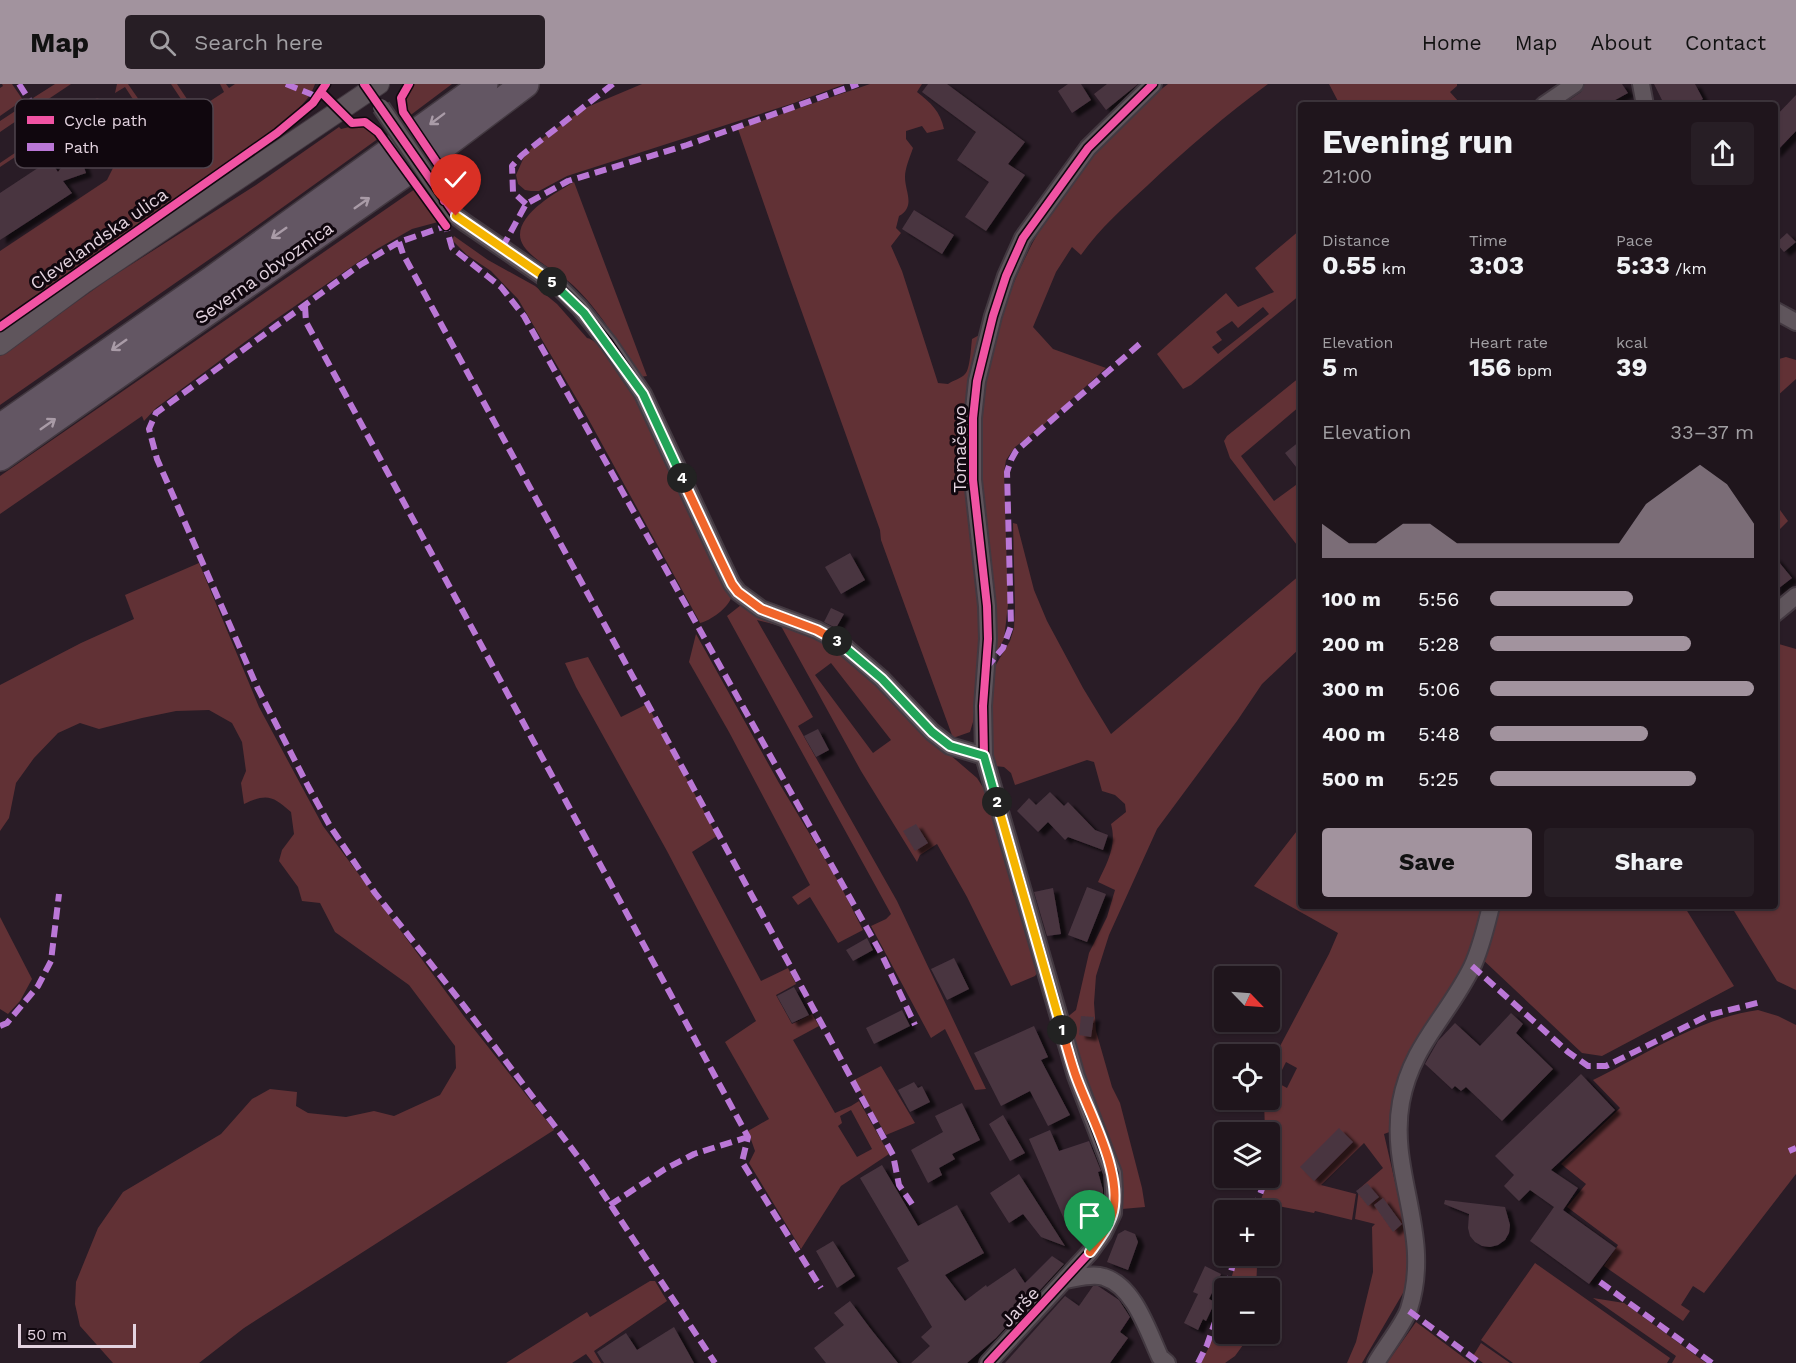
<!DOCTYPE html>
<meta charset="utf-8">
<style>
body{margin:0;font-family:"Work Sans",sans-serif;background:#271e25;color:#f1f3f6;height:100vh;display:flex;flex-direction:column;font-size:22px;white-space:nowrap}
*{box-sizing:border-box;margin:0}
p{font-size:20px;color:#a19fa3}
.icon{flex:none;width:33px;height:33px;fill:none;stroke:currentColor;stroke-width:2;stroke-linecap:round;stroke-linejoin:round}
.map{position:relative;flex:1;overflow:hidden}
.panel{position:absolute;left:1298px;top:18px;width:480px;height:807px;display:flex;flex-direction:column;background:#1f151c;border-radius:6px;box-shadow:0 2px 4px #0004,0 0 0 2px #3c343b}
.panel>*{flex:none}
.needle{width:39px;rotate:115deg}
.controls{position:absolute;left:1214px;top:882px;display:grid;gap:12px}
.controls a{display:grid;place-items:center;width:66px;height:66px;border-radius:6px;background:#1f151c;box-shadow:0 2px 4px #0004,0 0 0 2px #3c343b;font-size:30px}
.scale{position:absolute;left:18px;bottom:15px;width:118px;box-sizing:border-box;padding-left:6px;border:3px solid #e3d3df;border-top:0;font-size:16px;line-height:21px;white-space:nowrap;color:#e3d3df;-webkit-text-stroke:4px #10070e;paint-order:stroke}
.pin{position:absolute;display:grid;place-items:center;width:51px;height:51px;color:#fff;margin:-62px -26px;border-radius:50% 50% 50% 0;rotate:-45deg;box-shadow:0 0 6px #0007}
.pin .icon{rotate:45deg}
.km{position:absolute;width:30px;height:30px;margin:-15px;border-radius:50%;background:#222;color:#fff;font-size:16px;line-height:30px;text-align:center}
.round{display:grid;place-items:center;flex:none;width:63px;height:63px;border-radius:6px;background:#271e25}
.headline{display:flex;align-items:center;justify-content:space-between;height:102px;padding:0 24px}
h1{font-size:33px;font-weight:700;line-height:45px}
.stats{display:grid;grid-template-columns:repeat(3,1fr);gap:9px;height:102px;padding:6px 24px}
.stats div{display:grid;align-content:center}
.stats b{font-size:26px;font-weight:700}
.stats small{font-size:16px;font-weight:400}
.stats p{font-size:16px}
.chart{height:168px;padding:12px 24px}
.chart p{display:flex;justify-content:space-between}
.chart svg{width:100%;height:108px;margin-top:6px;fill:#a2939e;opacity:.7}
.cta{display:flex;gap:12px;margin-top:auto;padding:12px 24px}
.cta a{flex:1;height:69px;border-radius:6px;background:#a2939e;color:#111;font-size:24px;font-weight:700;line-height:69px;text-align:center}
.cta a+a{background:#271e25;color:#f1f3f6}
ul{padding:0 24px;list-style:none;font-size:20px}
li{display:grid;grid-template-columns:96px 72px 1fr;align-items:center;height:45px}
li i{height:15px;border-radius:8px;background:#a2939e}
header{display:flex;align-items:center;gap:36px;box-sizing:border-box;height:84px;padding:0 30px;background:#a2939e;color:#111}
header strong{font-size:28px}
nav{display:flex;gap:33px;margin-inline-start:auto;font-size:21px}
.search{width:420px;height:54px;background:#271e25;display:flex;align-items:center;gap:15px;box-sizing:border-box;padding:0 21px;border-radius:6px;color:#a19fa3;font-size:22px}
.map>svg:first-child{display:block}
.green{fill:#613135;fill-rule:evenodd}
.building{fill:#493540;filter:url(#shadow)}
.lines{fill:none;stroke-linecap:round;stroke-linejoin:round}
.minor-casing{stroke:#433941;stroke-width:20}
.tertiary-casing{stroke:#433941;stroke-width:22}
.trunk-casing{stroke:#433941;stroke-width:30}
.minor{stroke:#5f555c;stroke-width:16}
.tertiary{stroke:#5f555c;stroke-width:20}
.trunk{stroke:#635663;stroke-width:27}
.minor-bridge-casing{stroke:#433941;stroke-width:20;stroke-linecap:butt}
.minor-bridge{stroke:#5f555c;stroke-width:16}
.quiet{stroke:#ba77d6;stroke-width:6;stroke-dasharray:12 6;stroke-linecap:butt}
.cycleway-casing{stroke:#10070e;stroke-width:11}
.cycleway{stroke:#f153a3;stroke-width:8}
.oneway{stroke:#a99ba7}
.split-1-casing{stroke:#fff;stroke-width:12}
.split-2-casing{stroke:#fff;stroke-width:12}
.split-3-casing{stroke:#fff;stroke-width:12}
.split-4-casing{stroke:#fff;stroke-width:12}
.split-5-casing{stroke:#fff;stroke-width:12}
.split-6-casing{stroke:#fff;stroke-width:12}
.split-1{stroke:#f0652b;stroke-width:8}
.split-2{stroke:#f5b400;stroke-width:8}
.split-3{stroke:#22a559;stroke-width:8}
.split-4{stroke:#f0652b;stroke-width:8}
.split-5{stroke:#22a559;stroke-width:8}
.split-6{stroke:#f5b400;stroke-width:8}
.labels{text-anchor:middle;stroke-width:6;stroke-linejoin:round;paint-order:stroke}
.street-label{font-size:18px;fill:#e3d3df;stroke:#10070e}
.key{fill:#10070e;stroke:#4f444d;stroke-width:1.5}
.key-label{font-size:16px;fill:#e3d3df}
</style>
<header>
<strong>Map</strong>
<div class="search"><svg class="icon" aria-label="search" viewBox="0 0 24 24"><circle cx="10" cy="10" r="6"/><path d="M15 15l6 6"/></svg>Search here</div>
<nav><a>Home</a><a>Map</a><a>About</a><a>Contact</a></nav>
</header>
<div class="map">
<svg width="1796" height="1279" viewBox="0 0 1796 1279">
<defs>
<filter id="shadow"><feDropShadow dx="6" dy="4" stdDeviation="1.5" flood-color="#0009"/></filter>
</defs>
<rect width="100%" height="100%" fill="#291c26"/>
<!-- green -->
<path class="green" d="M2,0H12L23,16L0,32V4L3,2Z
M55,0H71L38,22L33,14Z
M117,0H128L162,49L191,30L171,0H177L195,27L224,8L220,0H226L229,4L235,0H315C308,21 287,34 270,48L0,236V167L107,96L115,80L123,75L91,26L82,31L81,26L83,22L97,14L104,17L95,23L128,72L157,52L125,3L115,9Z
M412,0H452L408,33C401,20 401,11 412,0Z
M642,0H845L794,19L567,92L539,107H531L525,106L518,100L516,91L524,73L536,59L585,24Z
M870,0H922L917,8C931,19 940,27 944,45L927,49L922,42L906,47V55L913,64C910,73 905,84 905,93C905,108 916,122 899,132L896,144L901,149L891,162L902,187L938,299L948,300C953,296 961,295 965,290C970,286 971,263 972,255L983,249L966,381L971,458L977,488L981,551L973,638L970,648L953,654L881,456L880,446L789,192L738,45Z
M1168,0H1268C1226,31 1186,65 1148,101C1124,123 1100,144 1081,171L1072,163L1056,188L1033,243L1053,265L1106,284L1041,343L1015,363L1006,376L1004,388L1008,521L1004,555L994,572C987,490 976,408 982,327C991,201 1068,75 1168,0Z
M1329,0H1457V2L1450,8L1459,18L1455,21H1340Z
M26,20L31,27L0,48V37Z
M65,38L69,40L71,45L66,53L59,44L0,83V79L58,40Z
M358,41L369,44L379,54L240,154L0,321V272L110,194L256,101L339,43L341,45Z
M574,98L647,292L640,293C619,261 598,222 568,197C555,186 520,170 520,151C520,128 557,108 574,98Z
M415,105L438,138L412,145L377,165L272,238L156,324L144,337L142,332L0,430V392Z
M1300,146V211L1191,301L1183,305L1157,270L1226,209L1238,223L1274,208L1255,184ZM1263,223L1269,230L1218,270L1212,263L1222,256L1216,248L1232,237L1238,244Z
M454,152L488,176L535,202L557,220L587,254C601,256 630,300 637,313C671,378 700,447 731,514C728,524 710,537 700,539L698,535L585,329L518,215L491,187L467,171L452,156Z
M1786,273L1796,276V295L1775,314V276Z
M1300,293V322L1241,372L1274,417L1300,398V465L1230,374L1224,357L1227,352Z
M1775,419L1788,437L1775,450Z
M1013,439L1017,440L1034,506L1047,537L1083,604L1111,650L1300,491V564L1262,600L1237,637L1157,745L1109,851L1096,892L1094,919L1096,947L1112,1003L1120,1019L1142,1104L1145,1123L1122,1125C1127,1089 1107,1055 1095,1023C1084,993 1073,965 1065,935L1076,926L1089,869L1107,833L1115,806L1098,798C1107,779 1117,762 1111,740L1126,728L1125,720L1115,711L1102,707L1094,678L1087,676L1015,701L1011,689L1004,683L995,682L990,657L989,604L994,584L1010,557L1014,544L1015,524Z
M199,479L259,623L323,742L466,935L554,1046L244,1244L199,1279H113L80,1242L75,1220L76,1198L98,1144L123,1108L221,1050L252,1015L270,1005L297,1008L296,1022L308,1029L346,1033L374,1027L394,1032L440,1011L456,984L455,962L409,901L335,848L320,819L302,817L298,803L279,777L282,766L294,750L291,728C273,712 267,709 244,720L241,699L246,687L242,658L232,639L209,626L176,627L142,634L99,645L80,639L58,649L34,674L16,699L9,734L0,747V601L81,559L134,535L125,511Z
M741,521L820,551L848,572L949,670L977,694L986,708L999,740L1012,790V806L1014,812L1019,817L1039,886L1035,892L1011,902L967,813L937,760L920,771L917,778L861,687L781,542L757,536L813,633L798,642L897,817L986,1005L975,1006L945,945L931,954L871,842L886,835L891,830L727,532ZM831,579L891,656L873,669L815,591Z
M696,550L779,699L838,797L863,846L838,859L810,813L798,821L792,813L810,801L729,648L689,578Z
M1775,559L1796,565V906L1777,897L1731,822H1774Z
M588,573L621,633L647,620L717,752L692,768L761,897L788,884L796,900L776,911L792,940L812,930L819,942L793,956L835,1029L851,1022L859,1017L889,1070L841,1102L801,1165L749,1079L755,1067L748,1047L769,1035L725,958L756,937L667,767L576,603L565,579ZM851,1026L872,1065L857,1073L838,1042L842,1039L840,1032Z
M1300,743V822H1487L1466,884L1448,913L1395,1046L1384,1050L1395,1098L1413,1157L1408,1209H1403L1362,1279H1347L1356,1258L1373,1188L1372,1143L1375,1140L1355,1135L1359,1105L1383,1084L1364,1059L1321,1101L1356,1110L1352,1136L1315,1127L1314,1129L1278,1122L1269,1148V1126H1257L1268,1097L1267,1094H1269V1048H1265L1264,1016H1269L1270,981L1329,870L1338,849L1254,802ZM1286,978L1297,984L1287,1004L1276,998Z
M1495,822H1684L1734,902L1602,972L1582,969L1480,873Z
M0,833L32,895L20,917L8,930L0,925Z
M1758,926L1778,932L1796,941V1090L1704,1209L1693,1202L1681,1221L1690,1227L1683,1237L1604,1182L1618,1161L1567,1123L1586,1100L1561,1080L1620,1024L1593,996C1645,971 1699,934 1758,926Z
M881,982L915,1039L886,1051L854,996Z
M1237,1172H1261L1257,1183L1256,1204H1229Z
M1535,1179L1670,1274L1667,1279H1513L1481,1256Z
M650,1197H655L667,1217L594,1267L601,1279H593L586,1270L572,1279H506L587,1228L590,1233Z
M1593,1214L1624,1219L1706,1279H1672L1676,1272Z
M1224,1219V1250H1251L1235,1272L1225,1279H1201L1209,1263Z
M1416,1238L1471,1279H1387Z
M1481,1259L1510,1279H1483L1473,1272Z"/>
<!-- building -->
<path class="building" d="M928,0H947L1025,58L1008,80L1025,91L986,147L965,133L989,98L957,76L976,48L922,8Z
M1068,0H1081L1091,16L1072,29L1058,7Z
M1107,0H1138L1106,26L1094,10Z
M1585,0H1622L1628,9L1606,21H1566L1565,19L1581,8Z
M1654,0H1695L1703,15L1692,21H1675L1672,16L1664,20Z
M1796,11V47L1774,70V34Z
M72,69L82,77L86,89L63,97L72,109L0,156V109L50,76L58,88Z
M914,126L954,151L942,170L902,145Z
M1787,149L1796,158L1784,168L1776,159Z
M1300,357V388L1285,369Z
M850,469L865,496L841,510L825,483Z
M1774,472L1792,494L1774,508Z
M831,524L844,530L836,544L824,538Z
M818,645L829,666L816,673L804,652Z
M1050,708L1064,722L1068,718L1095,746L1108,751L1103,766L1068,753L1065,756L1048,738L1038,748L1017,727L1029,714L1036,721Z
M916,740L928,759L915,767L903,747Z
M1087,803L1106,810L1087,858L1068,851Z
M1053,804L1061,850L1047,852L1034,808Z
M867,854L873,866L853,877L846,866Z
M954,874L969,905L947,916L931,885Z
M794,903L809,931L792,939L777,912Z
M902,926L910,942L874,960L866,944Z
M1511,929L1523,940L1516,949L1553,985L1502,1037L1466,1003L1461,1007L1455,1002L1452,1005L1425,980L1438,957L1455,939L1480,962Z
M1081,932L1094,933L1091,953L1079,951Z
M1034,942L1048,973L1041,976L1070,1031L1048,1042L1030,1007L1001,1022L974,969Z
M1581,990L1615,1026L1551,1086L1578,1104L1563,1126L1616,1164L1589,1200L1530,1157L1554,1123L1530,1106L1519,1117L1504,1102L1514,1091L1495,1072Z
M914,998L918,1004L922,1002L930,1018L910,1028L898,1006Z
M962,1019L980,1056L952,1070L955,1075L939,1084L942,1091L928,1099L911,1066L943,1048L935,1032Z
M1003,1031L1025,1069L1010,1077L989,1040Z
M1339,1044L1353,1058L1314,1097L1300,1083Z
M1050,1046L1059,1067L1089,1057L1101,1087L1098,1088L1103,1106V1116L1083,1122L1087,1131L1067,1142L1029,1055Z
M882,1081L918,1142L957,1121L984,1169L945,1191L965,1217L986,1201L987,1203L1015,1184L1025,1199L1052,1172L1064,1180L996,1254L967,1279H911L930,1262L921,1253L932,1243L897,1184L909,1177L860,1094Z
M1019,1090L1065,1162L1041,1153L1023,1130L1009,1139L990,1109Z
M1367,1099L1379,1113L1368,1122L1356,1107Z
M1383,1114L1402,1140L1393,1148L1374,1121Z
M1445,1116L1505,1123L1510,1141L1509,1149L1505,1156L1498,1161L1490,1163L1482,1162L1475,1158L1470,1152L1468,1144L1469,1130L1444,1120Z
M1125,1146L1135,1150L1138,1158L1128,1186L1107,1178L1118,1150Z
M833,1157L855,1192L837,1204L816,1167Z
M1205,1182L1221,1190L1209,1215L1215,1218L1206,1237L1203,1235L1198,1246L1184,1239L1198,1210L1193,1208Z
M1093,1202H1098L1119,1216L1130,1233L1120,1248L1128,1254L1110,1279H1005L1065,1212L1079,1222Z
M850,1217L870,1244L898,1279H826L814,1264L844,1241L834,1229Z
M674,1243L694,1279H604L597,1268L626,1249L637,1266Z"/>
<g class="lines">
<!-- minor casing -->
<g class="minor-casing">
<path id="minor" d="M1641,0L1645,21
M1544,21L1575,0
M442,113L456,132L464,138L560,204L580,224L609,260L643,310L719,473L732,500L738,508L761,525L817,546L838,557L882,595L932,648L950,662L984,672
M1774,226L1796,238
M1774,530L1796,512
M1066,1196C1078,1194 1092,1189 1104,1193C1134,1202 1148,1247 1160,1273L1167,1279
M988,1279L1090,1168L1103,1150L1113,1129L1114,1106L1113,1089L1076,992L984,672L983,622L988,555L987,522L973,396V334L977,297L993,232L1006,192L1023,154L1088,64L1153,0
M1376,1279C1384,1265 1405,1238 1409,1225C1433,1150 1388,1089 1401,1018C1411,962 1448,932 1472,883C1481,864 1486,842 1491,822"/>
</g>
<!-- tertiary casing -->
<g class="tertiary-casing">
<path id="tertiary" d="M0,261L84,199L379,0"/>
</g>
<!-- trunk casing -->
<g class="trunk-casing">
<path id="trunk" d="M0,344L212,196L484,0
M0,373L436,67L525,0"/>
</g>
<!-- minor -->
<use href="#minor" class="minor"/>
<!-- tertiary -->
<use href="#tertiary" class="tertiary"/>
<!-- trunk -->
<use href="#trunk" class="trunk"/>
<!-- minor-bridge casing -->
<g class="minor-bridge-casing">
<path id="minor-bridge" d="M381,23L442,113"/>
</g>
<!-- minor-bridge -->
<use href="#minor-bridge" class="minor-bridge"/>
<!-- quiet -->
<path class="quiet" d="M19,0L44,39
M286,0L318,13
M526,120L513,108L512,82L522,71L613,0
M442,137L446,142L452,164L501,203L524,232L882,871L915,941
M449,139L446,142L399,158L360,181L156,329L149,345L157,375L258,605L308,702L330,742L375,809L461,918L585,1082L715,1279
M399,158L403,170L893,1071L899,1101L914,1123
M502,164L526,120L568,97L687,61L858,0
M305,222L306,238L748,1053L742,1078L821,1204
M986,584L1003,564L1011,542L1007,388L1011,376L1016,367L1142,258
M1472,882L1568,968L1588,982H1606L1709,931L1761,918
M0,942L7,939L38,902L51,877L59,810
M1789,1067L1796,1064
M610,1121L665,1085L694,1070L748,1053
M1254,1126L1265,1097
M1600,1198L1712,1279
M1227,1204L1235,1172
M1409,1227L1480,1279
M1198,1279L1207,1261L1224,1212"/>
<!-- cycleway casing -->
<g class="cycleway-casing">
<path id="cycleway" d="M364,0L456,132L560,204L580,224L609,260L643,310L719,473L732,500L738,508L761,525L817,546L838,557L882,595L932,648L950,662L984,672
M409,0L401,14L403,28L456,107L444,117
M321,8L352,39L365,38L378,48L446,142
M0,243L277,49L313,19L326,0
M988,1279L1090,1168L1103,1150L1113,1129L1114,1106L1113,1089L1076,992L984,672L983,622L988,555L987,522L973,396V334L977,297L993,232L1006,192L1023,154L1088,64L1153,0"/>
</g>
<!-- cycleway -->
<use href="#cycleway" class="cycleway"/>
</g>
<!-- one-way arrows -->
<defs><path id="oneway-shaft" d="M-6 0H5M1.5-3L5.5 0L1.5 3" fill="none" stroke-width="1.6" stroke-linecap="round" stroke-linejoin="round" transform="scale(1.5)"/></defs>
<g class="oneway">
<use href="#oneway-shaft" transform="translate(437 35) rotate(143)"/>
<use href="#oneway-shaft" transform="translate(362 119) rotate(-35)"/>
<use href="#oneway-shaft" transform="translate(279 149) rotate(145)"/>
<use href="#oneway-shaft" transform="translate(119 261) rotate(145)"/>
<use href="#oneway-shaft" transform="translate(48 340) rotate(-35)"/>
</g>
<g class="lines">
<!-- split-1 casing -->
<g class="split-1-casing">
<path id="split-1" d="M1062,946C1067,962 1071,979 1077,995C1091,1033 1122,1088 1113,1128C1109,1143 1098,1157 1090,1168"/>
</g>
<!-- split-2 casing -->
<g class="split-2-casing">
<path id="split-2" d="M997,718L1062,946"/>
</g>
<!-- split-3 casing -->
<g class="split-3-casing">
<path id="split-3" d="M837,557L882,595L932,648L950,662L984,672L997,718"/>
</g>
<!-- split-4 casing -->
<g class="split-4-casing">
<path id="split-4" d="M682,394L719,473L732,500L738,508L761,525L817,546L837,557"/>
</g>
<!-- split-5 casing -->
<g class="split-5-casing">
<path id="split-5" d="M552,198L584,229L643,310L682,394"/>
</g>
<!-- split-6 casing -->
<g class="split-6-casing">
<path id="split-6" d="M456,132L552,198"/>
</g>
<!-- split-1 -->
<use href="#split-1" class="split-1"/>
<!-- split-2 -->
<use href="#split-2" class="split-2"/>
<!-- split-3 -->
<use href="#split-3" class="split-3"/>
<!-- split-4 -->
<use href="#split-4" class="split-4"/>
<!-- split-5 -->
<use href="#split-5" class="split-5"/>
<!-- split-6 -->
<use href="#split-6" class="split-6"/>
</g>
<g class="labels">
<!-- street labels -->
<g class="street-label">
<text transform="translate(99 155) rotate(-35)" y="6">Clevelandska ulica</text>
<text transform="translate(264 189) rotate(-35)" y="6">Severna obvoznica</text>
<text transform="translate(960 365) rotate(-90)" y="6">Tomačevo</text>
<text transform="translate(1020 1223) rotate(-47)" y="6">Jarše</text>
</g>
</g>
<!-- legend -->
<rect x="15" y="15" width="198" height="69" rx="9" class="key"/>
<rect x="27" y="32" width="27" height="8" fill="#f153a3"/>
<rect x="27" y="59" width="27" height="8" fill="#ba77d6"/>
<g class="key-label">
<text x="64" y="42">Cycle path</text>
<text x="64" y="69">Path</text>
</g>
</svg>
<div class="controls">
<a><svg class="needle" viewBox="-14 -14 28 28"><path d="M0-13l5 13h-10z" fill="#e53935"/><path d="M0 13l5-13h-10z" fill="#a19fa3"/></svg></a>
<a><svg class="icon" aria-label="locate" viewBox="0 0 24 24"><circle cx="12" cy="12" r="6"/><path d="M12 2v4M12 18v4M2 12h4M18 12h4"/></svg></a>
<a><svg class="icon" aria-label="layers" viewBox="0 0 24 24"><path d="M12 4l9 5-9 5-9-5zM3 14l9 5 9-5"/></svg></a>
<a>+</a>
<a>−</a>
</div>
<div class="scale">50 m</div>
<div class="pin" style="left:1090px;top:1168px;background:#1e9e55"><svg class="icon" aria-label="arrive" viewBox="0 0 24 24"><path d="M6 21V4h12l-3 4 3 4H6"/></svg></div>
<div class="pin" style="left:456px;top:132px;background:#d93025"><svg class="icon" aria-label="check" viewBox="0 0 24 24"><path d="M5 12l5 5 9-10"/></svg></div>
<b class="km" style="left:1062px;top:946px">1</b>
<b class="km" style="left:997px;top:718px">2</b>
<b class="km" style="left:837px;top:557px">3</b>
<b class="km" style="left:682px;top:394px">4</b>
<b class="km" style="left:552px;top:198px">5</b>
<section class="panel">
<div class="headline"><div><h1>Evening run</h1><p>21:00</p></div><a class="round"><svg class="icon" aria-label="share" viewBox="0 0 24 24"><path d="M12 15V3M7 8l5-5 5 5M5 13v7h14v-7"/></svg></a></div>
<div class="stats">
<div><p>Distance</p><b>0.55<small> km</small></b></div>
<div><p>Time</p><b>3:03</b></div>
<div><p>Pace</p><b>5:33<small> /km</small></b></div>
</div>
<div class="stats">
<div><p>Elevation</p><b>5<small> m</small></b></div>
<div><p>Heart rate</p><b>156<small> bpm</small></b></div>
<div><p>kcal</p><b>39</b></div>
</div>
<div class="chart"><p><span>Elevation</span>33–37 m</p>
<svg viewBox="0 0 160 44" preserveAspectRatio="none"><path d="M0 44V30L10 38L20 38L30 30L40 30L50 38L60 38L70 38L80 38L90 38L100 38L110 38L120 22L130 14L140 6L150 14L160 30V44z"/></svg>
</div>
<ul>
<li><b>100 m</b>5:56<i style="width:54%"></i></li>
<li><b>200 m</b>5:28<i style="width:76%"></i></li>
<li><b>300 m</b>5:06<i style="width:100%"></i></li>
<li><b>400 m</b>5:48<i style="width:60%"></i></li>
<li><b>500 m</b>5:25<i style="width:78%"></i></li>
</ul>
<div class="cta"><a>Save</a><a>Share</a></div>
</section>
</div>
